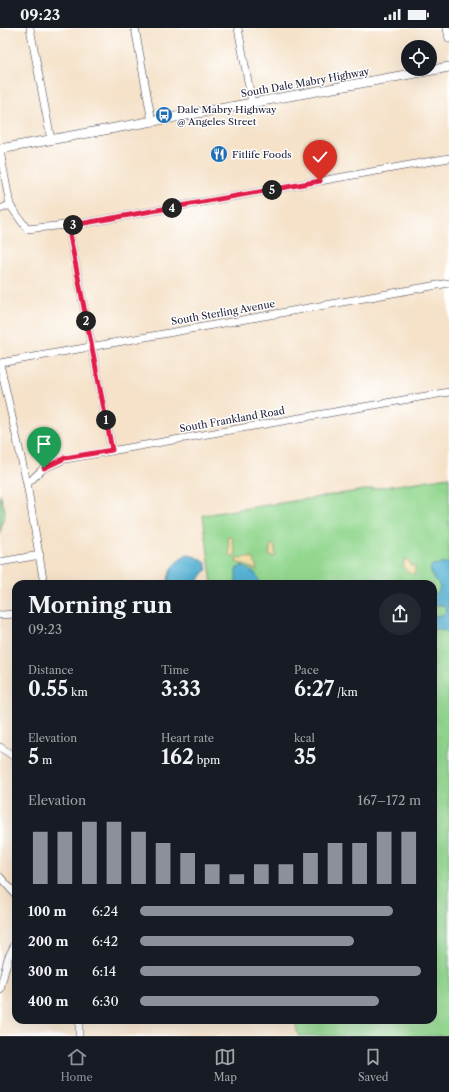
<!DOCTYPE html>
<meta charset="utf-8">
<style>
body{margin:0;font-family:"Libre Caslon Text",serif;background:#242831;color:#f1f3f6;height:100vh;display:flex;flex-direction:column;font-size:15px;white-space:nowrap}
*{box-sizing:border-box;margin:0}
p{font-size:13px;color:#9ea1a6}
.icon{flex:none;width:22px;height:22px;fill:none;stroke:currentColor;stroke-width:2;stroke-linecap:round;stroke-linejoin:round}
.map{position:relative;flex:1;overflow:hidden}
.panel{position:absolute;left:12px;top:552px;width:425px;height:444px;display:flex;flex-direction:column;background:#171b24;border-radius:12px;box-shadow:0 4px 16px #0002}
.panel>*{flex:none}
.fabs{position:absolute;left:401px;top:12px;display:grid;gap:8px}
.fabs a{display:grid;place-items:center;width:36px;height:36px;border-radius:50%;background:#171b24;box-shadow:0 4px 16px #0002;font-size:20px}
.pin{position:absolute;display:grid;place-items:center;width:34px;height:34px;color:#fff;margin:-41px -17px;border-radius:50% 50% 50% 0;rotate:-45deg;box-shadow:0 0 4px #0007}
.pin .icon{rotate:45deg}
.km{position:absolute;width:20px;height:20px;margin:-10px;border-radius:50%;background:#222;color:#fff;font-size:11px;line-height:20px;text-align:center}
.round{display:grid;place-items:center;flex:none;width:42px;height:42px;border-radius:21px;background:#242831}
.summary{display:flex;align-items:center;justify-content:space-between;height:68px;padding:0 16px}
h1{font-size:22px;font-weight:700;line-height:30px}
.stats{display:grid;grid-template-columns:repeat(3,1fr);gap:6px;height:68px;padding:4px 16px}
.stats div{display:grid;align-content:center}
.stats b{font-size:20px;font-weight:700}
.stats small{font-size:11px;font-weight:400}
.stats p{font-size:11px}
.chart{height:112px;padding:8px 16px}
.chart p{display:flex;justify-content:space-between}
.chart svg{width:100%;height:72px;margin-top:4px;stroke:#8c9099;stroke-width:6}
ul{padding:0 16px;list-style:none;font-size:13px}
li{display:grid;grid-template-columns:64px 48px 1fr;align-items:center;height:30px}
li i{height:10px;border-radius:5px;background:#8c9099}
.status{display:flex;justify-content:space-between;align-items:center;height:28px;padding:0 20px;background:#171b24;direction:ltr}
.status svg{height:11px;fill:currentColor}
.menu{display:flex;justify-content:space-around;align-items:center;height:56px;border-top:1px solid #363941;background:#171b24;font-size:11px;color:#9ea1a6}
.menu a{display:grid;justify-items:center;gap:2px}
.menu .on{color:#8c9099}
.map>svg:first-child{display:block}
.green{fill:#93d78f;stroke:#5a7c65}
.sand{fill:#eeda9e;stroke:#887e6c}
.water{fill:#55b1d3;stroke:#3c6a87}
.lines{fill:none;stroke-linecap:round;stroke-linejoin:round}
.minor-casing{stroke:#423f50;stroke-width:8}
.major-casing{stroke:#423f50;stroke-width:10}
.minor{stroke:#fff;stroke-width:7}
.major{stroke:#fff;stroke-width:9}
.route-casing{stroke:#fff;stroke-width:8}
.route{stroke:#e11d48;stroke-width:5}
.labels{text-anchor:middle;stroke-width:3;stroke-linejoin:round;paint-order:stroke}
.street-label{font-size:10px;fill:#22223b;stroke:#fff}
.poi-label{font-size:10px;fill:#22223b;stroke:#fff;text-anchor:start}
</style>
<div class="status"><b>09:23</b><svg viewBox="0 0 49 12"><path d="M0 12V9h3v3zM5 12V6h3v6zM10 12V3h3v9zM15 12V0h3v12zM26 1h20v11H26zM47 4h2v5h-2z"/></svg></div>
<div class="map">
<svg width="449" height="1008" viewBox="0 0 449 1008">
<rect width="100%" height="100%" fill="#fff"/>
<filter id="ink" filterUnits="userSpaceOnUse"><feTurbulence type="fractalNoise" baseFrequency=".025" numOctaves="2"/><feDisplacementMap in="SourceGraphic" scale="8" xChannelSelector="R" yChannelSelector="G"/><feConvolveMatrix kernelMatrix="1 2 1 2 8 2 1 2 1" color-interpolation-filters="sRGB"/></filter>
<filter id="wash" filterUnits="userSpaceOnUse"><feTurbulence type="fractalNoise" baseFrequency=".012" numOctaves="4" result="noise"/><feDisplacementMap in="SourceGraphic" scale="16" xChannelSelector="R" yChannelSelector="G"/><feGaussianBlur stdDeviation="0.9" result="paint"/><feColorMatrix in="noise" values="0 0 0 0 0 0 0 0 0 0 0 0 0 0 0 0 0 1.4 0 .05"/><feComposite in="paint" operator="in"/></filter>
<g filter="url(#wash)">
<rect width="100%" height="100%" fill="#f5e2c9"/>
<!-- green -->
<path class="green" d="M449,449V1008H298L295,992H433V556H212L203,487Z
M0,466L5,483L0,506Z"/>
<!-- sand -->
<path class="sand" d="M232,509L236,525L233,530L230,528L228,509Z
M271,516L275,518V528L273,529L269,527Z
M245,529L254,531L257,542L236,534L237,530L242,531Z
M404,531H407L411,537L415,538V545L411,546L403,539Z"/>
<!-- water -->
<path class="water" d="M188,527L197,529L206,535L207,541L198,552V556H168C168,541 175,533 188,527Z
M449,535V610L445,603L433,601V588L442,587L446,583L444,577H433V568L440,560C438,550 426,547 432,537Z
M242,538L255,545L260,556H236V541Z"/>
</g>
<g filter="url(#ink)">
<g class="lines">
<!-- minor casing -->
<g class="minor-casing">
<path id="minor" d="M30,0L51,112
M135,0L152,94
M238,0L252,75
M447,0L449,11
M0,123L10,177L27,201L85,195L449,130
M0,181L10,177
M68,198L112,422
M0,335L449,255
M0,336L27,456L44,556
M27,456L44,440L65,431L449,364
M0,534L40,527
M0,587L16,586
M0,719L16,730
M0,849L16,867
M0,962L8,930L16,914
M79,992V1008"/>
</g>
<!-- major casing -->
<g class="major-casing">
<path id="major" d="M0,121L449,39"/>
</g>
<!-- minor -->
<use href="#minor" class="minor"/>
<!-- major -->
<use href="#major" class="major"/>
</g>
</g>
<g class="lines" filter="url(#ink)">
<!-- route casing -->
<g class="route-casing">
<path id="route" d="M44,440L65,430L112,422L68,198L320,153"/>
</g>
<!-- route -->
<use href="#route" class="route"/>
</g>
<!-- icons -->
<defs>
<g id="bus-disc" transform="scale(0.9)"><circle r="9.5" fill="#1f6fb2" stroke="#fff"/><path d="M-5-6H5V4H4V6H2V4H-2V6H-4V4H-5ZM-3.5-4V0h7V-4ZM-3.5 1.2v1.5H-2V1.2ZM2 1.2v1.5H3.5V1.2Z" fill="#fff"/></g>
<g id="restaurant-disc" transform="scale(0.9)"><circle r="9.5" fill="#1f6fb2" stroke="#fff"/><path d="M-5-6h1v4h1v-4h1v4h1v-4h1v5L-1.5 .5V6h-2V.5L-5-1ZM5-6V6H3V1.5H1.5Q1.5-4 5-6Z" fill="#fff"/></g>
</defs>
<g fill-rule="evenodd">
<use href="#bus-disc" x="164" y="87"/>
<use href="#restaurant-disc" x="219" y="126"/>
</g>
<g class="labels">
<!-- street labels -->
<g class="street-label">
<text transform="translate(305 54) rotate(-10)" y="4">South Dale Mabry Highway</text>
<text transform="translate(223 284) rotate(-10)" y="4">South Sterling Avenue</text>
<text transform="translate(232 391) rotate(-10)" y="4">South Frankland Road</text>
</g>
<!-- poi labels -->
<g class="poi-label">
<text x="177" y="85">Dale Mabry Highway<tspan x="177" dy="12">@ Angeles Street</tspan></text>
<text x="232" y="130">Fitlife Foods</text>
</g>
</g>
</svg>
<div class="fabs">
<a><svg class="icon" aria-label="locate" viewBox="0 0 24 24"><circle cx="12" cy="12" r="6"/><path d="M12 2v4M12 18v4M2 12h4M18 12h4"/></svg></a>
</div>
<div class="pin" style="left:44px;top:440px;background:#1e9e55"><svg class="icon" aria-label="arrive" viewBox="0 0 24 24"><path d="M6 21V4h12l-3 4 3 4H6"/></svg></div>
<div class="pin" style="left:320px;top:153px;background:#d93025"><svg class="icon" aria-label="check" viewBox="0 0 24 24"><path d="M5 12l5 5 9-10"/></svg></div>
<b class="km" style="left:106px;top:392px">1</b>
<b class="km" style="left:86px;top:293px">2</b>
<b class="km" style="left:73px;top:197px">3</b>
<b class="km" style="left:172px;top:180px">4</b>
<b class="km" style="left:272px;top:162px">5</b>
<section class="panel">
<div class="summary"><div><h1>Morning run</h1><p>09:23</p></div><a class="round"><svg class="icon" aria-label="share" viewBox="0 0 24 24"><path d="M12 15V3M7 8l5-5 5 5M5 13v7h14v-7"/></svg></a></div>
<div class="stats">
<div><p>Distance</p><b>0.55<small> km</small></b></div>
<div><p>Time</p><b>3:33</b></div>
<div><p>Pace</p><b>6:27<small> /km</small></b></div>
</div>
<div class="stats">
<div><p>Elevation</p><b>5<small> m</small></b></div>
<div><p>Heart rate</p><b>162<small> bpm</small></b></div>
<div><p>kcal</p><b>35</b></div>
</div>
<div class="chart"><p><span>Elevation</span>167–172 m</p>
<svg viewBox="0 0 160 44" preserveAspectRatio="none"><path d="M5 44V12M15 44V12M25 44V6M35 44V6M45 44V12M55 44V19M65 44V25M75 44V32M85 44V38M95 44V32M105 44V32M115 44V25M125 44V19M135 44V19M145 44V12M155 44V12"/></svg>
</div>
<ul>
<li><b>100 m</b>6:24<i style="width:90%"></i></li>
<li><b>200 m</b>6:42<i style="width:76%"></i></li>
<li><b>300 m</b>6:14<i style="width:100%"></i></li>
<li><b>400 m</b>6:30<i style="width:85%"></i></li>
</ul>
</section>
</div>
<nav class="menu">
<a class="on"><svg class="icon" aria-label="home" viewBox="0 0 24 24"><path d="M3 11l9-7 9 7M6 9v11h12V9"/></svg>Home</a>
<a><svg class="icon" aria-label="map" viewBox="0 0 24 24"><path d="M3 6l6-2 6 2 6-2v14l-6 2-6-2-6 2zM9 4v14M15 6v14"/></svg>Map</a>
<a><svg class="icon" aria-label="saved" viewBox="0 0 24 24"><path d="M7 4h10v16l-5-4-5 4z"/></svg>Saved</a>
</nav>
